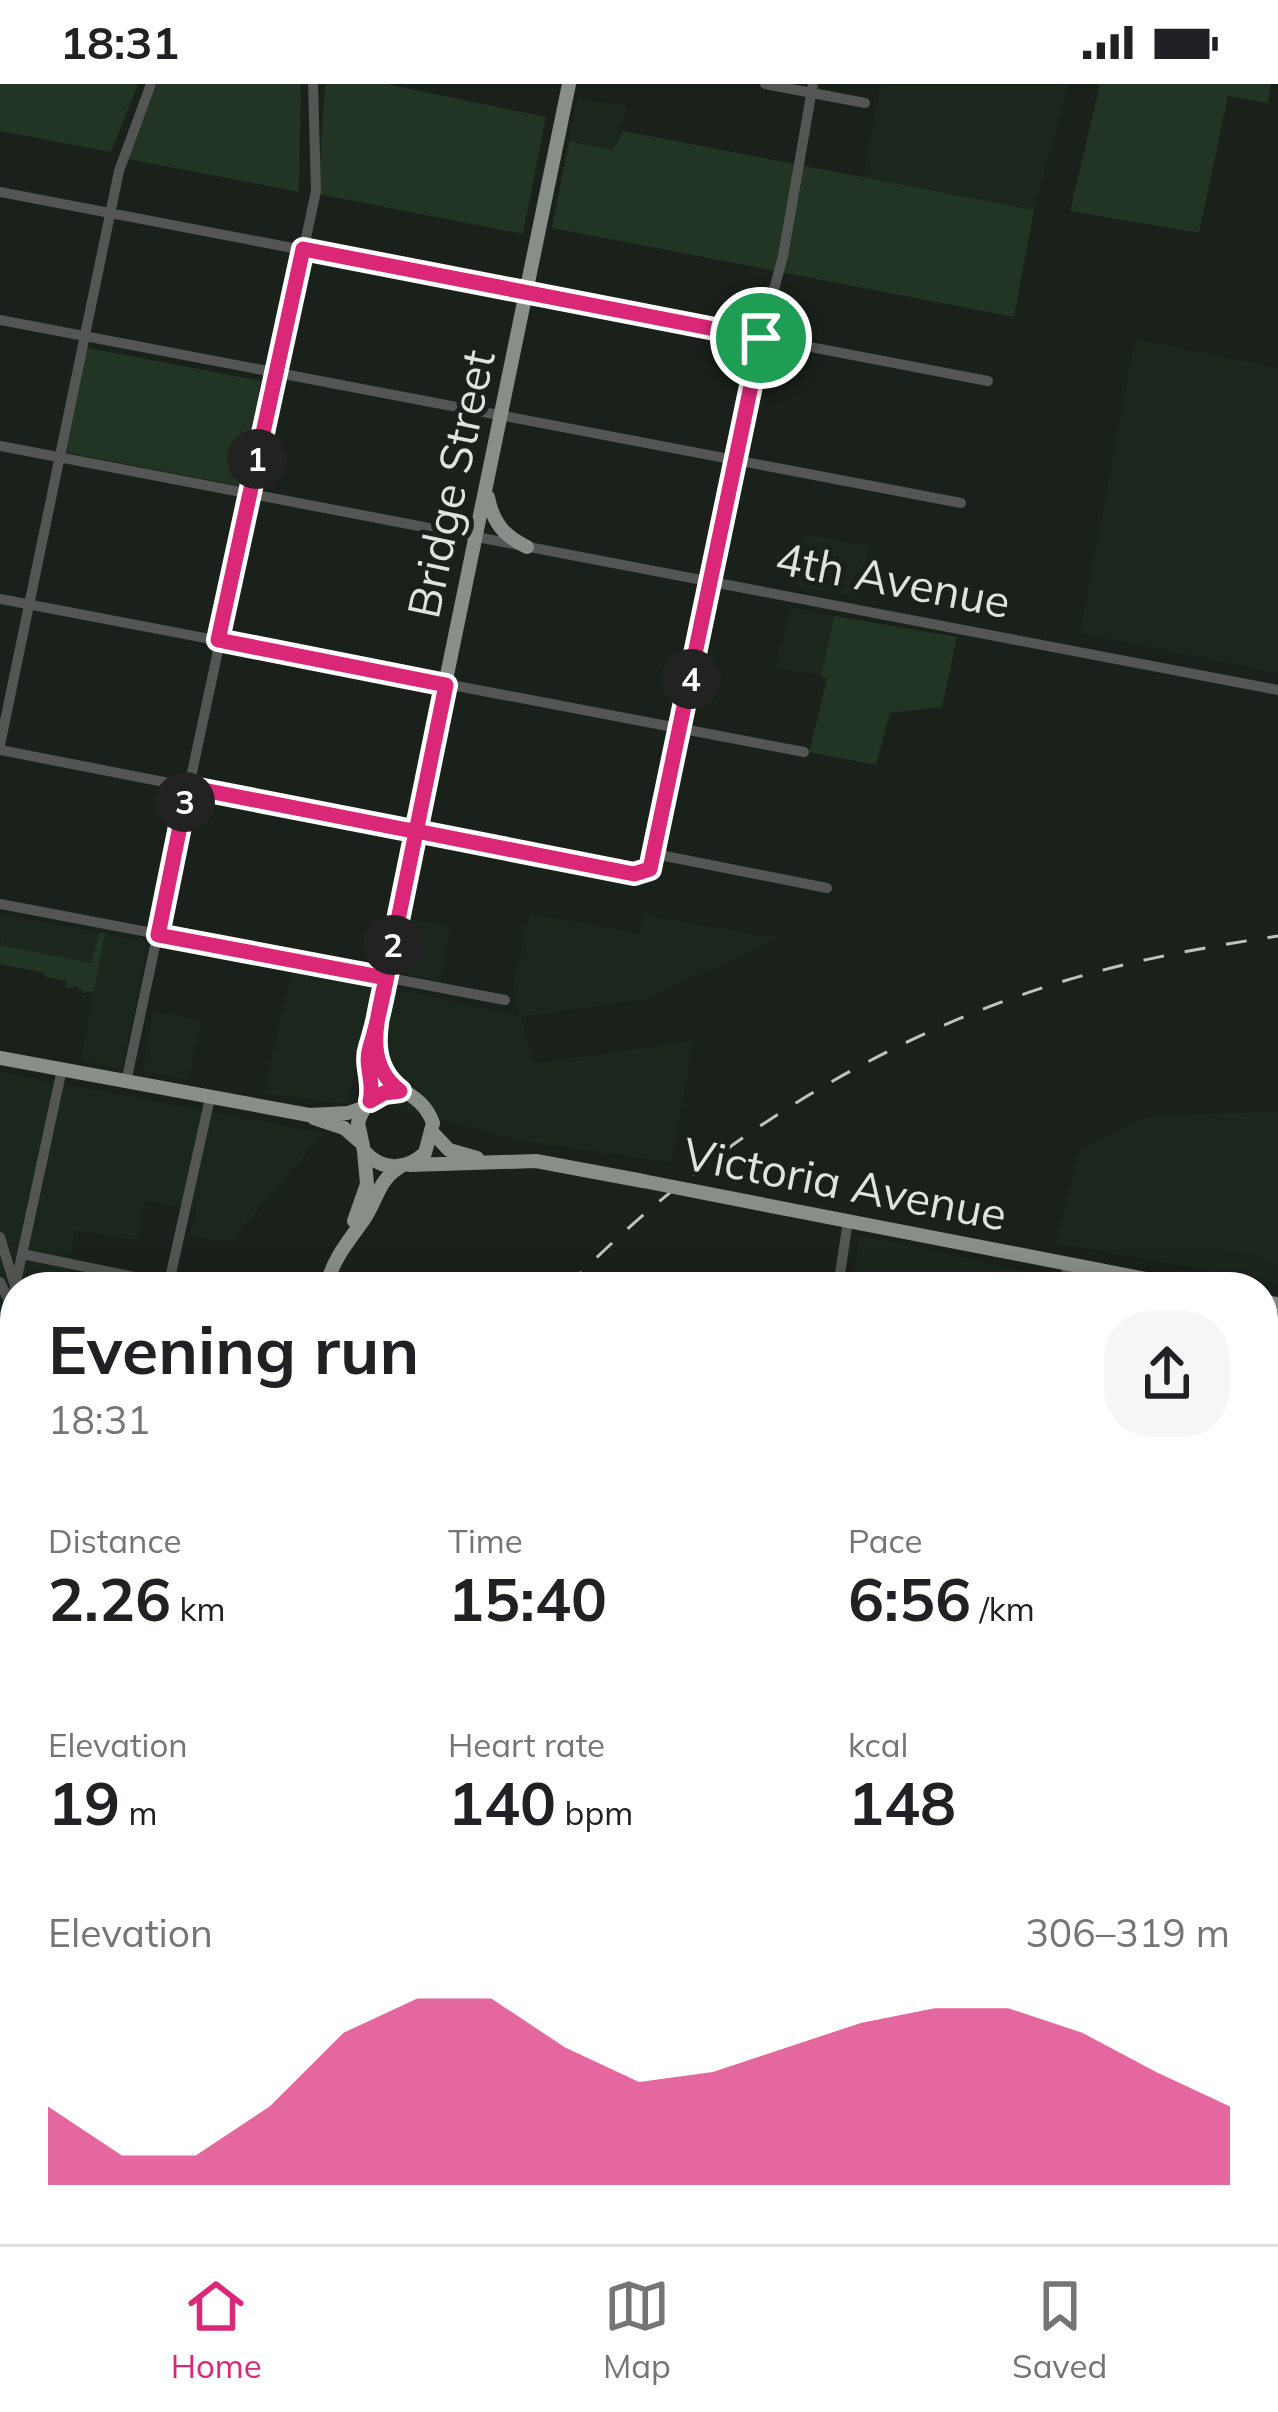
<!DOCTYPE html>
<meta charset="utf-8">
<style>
body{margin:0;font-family:Mulish,sans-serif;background:#f6f6f6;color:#202124;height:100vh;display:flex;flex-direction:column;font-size:45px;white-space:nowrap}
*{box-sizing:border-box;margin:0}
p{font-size:39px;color:#757577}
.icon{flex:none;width:66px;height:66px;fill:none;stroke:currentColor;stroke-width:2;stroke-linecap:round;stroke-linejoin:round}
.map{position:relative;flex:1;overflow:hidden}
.drawer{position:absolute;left:0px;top:1188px;width:1278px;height:972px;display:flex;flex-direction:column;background:#fff;border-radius:48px 48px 0 0;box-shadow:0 6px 30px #0003}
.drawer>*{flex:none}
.pin{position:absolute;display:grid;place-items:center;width:102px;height:102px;color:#fff;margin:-51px;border:6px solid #fff;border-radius:50%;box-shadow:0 3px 12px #0007}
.km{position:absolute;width:60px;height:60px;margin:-30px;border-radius:50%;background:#222;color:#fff;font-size:33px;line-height:60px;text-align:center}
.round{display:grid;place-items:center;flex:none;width:126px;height:126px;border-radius:48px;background:#f6f6f6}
.headline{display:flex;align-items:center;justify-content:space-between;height:204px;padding:0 48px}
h1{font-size:66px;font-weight:700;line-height:90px}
.stats{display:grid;grid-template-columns:repeat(3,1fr);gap:18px;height:204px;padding:12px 48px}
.stats div{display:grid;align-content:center}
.stats b{font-size:60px;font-weight:700}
.stats small{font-size:33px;font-weight:400}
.stats p{font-size:33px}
.chart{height:336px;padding:24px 48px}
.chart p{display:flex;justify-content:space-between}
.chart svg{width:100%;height:216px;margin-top:12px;fill:#db2777;opacity:.7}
.status{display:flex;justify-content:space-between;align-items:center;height:84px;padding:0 60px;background:#fff;direction:ltr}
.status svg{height:33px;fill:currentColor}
.tab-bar{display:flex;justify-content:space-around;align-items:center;height:168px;border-top:3px solid #e0e0e0;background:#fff;font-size:33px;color:#757577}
.tab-bar a{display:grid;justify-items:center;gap:6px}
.tab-bar .on{color:#db2777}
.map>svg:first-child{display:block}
.built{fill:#1b271c}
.green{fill:#223423}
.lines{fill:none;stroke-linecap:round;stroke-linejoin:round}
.minor{stroke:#535653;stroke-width:10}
.major{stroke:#888f88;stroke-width:14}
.rail{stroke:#bdc3bd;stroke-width:3;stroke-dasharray:21 21;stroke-linecap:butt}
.major-bridge{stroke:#888f88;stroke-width:14}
.route-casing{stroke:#fff;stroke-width:24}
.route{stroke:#db2777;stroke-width:15}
.labels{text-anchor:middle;stroke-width:10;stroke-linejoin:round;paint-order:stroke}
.street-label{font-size:45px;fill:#dfe4df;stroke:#1a201a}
</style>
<div class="status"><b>18:31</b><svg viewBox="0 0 49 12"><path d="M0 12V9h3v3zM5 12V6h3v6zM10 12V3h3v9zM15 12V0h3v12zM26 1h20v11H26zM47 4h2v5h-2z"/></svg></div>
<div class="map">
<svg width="1278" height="2160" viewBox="0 0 1278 2160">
<rect width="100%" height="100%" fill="#1a201a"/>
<!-- built -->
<path class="built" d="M881,0H1069L1034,126L863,93Z
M577,14L628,22L614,66L569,57Z
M1135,255L1278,284V589L1080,549Z
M803,450L870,462L860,514L794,502Z
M790,523L834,532L821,592L776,583Z
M529,829L639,850L643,831L779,854L646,915L521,933L535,979L694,957L671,1078L528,1058L393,1024L379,973L393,905L520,932L513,904Z
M1,830L148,858L122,986L81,976L93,911L77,902L66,904L67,897L45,893V889L0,880Z
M406,835L451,843L440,897L398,888Z
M292,885L373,902L348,1020L263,1010Z
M153,927L201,937L189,996L142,987Z
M0,988L324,1049L230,1159L189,1151L196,1126L145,1117L137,1156L75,1147L68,1188L74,1189L71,1203H15V1899L0,1971Z
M1278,1027V1199L1056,1159L1079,1067L1142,1033Z
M860,1152L1078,1198L1077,1203H851Z
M1278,1327V1658L1263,1655V1404Z"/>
<!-- green -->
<path class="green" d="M0,0H138L111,68L0,47Z
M157,0H301L299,108L128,75Z
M325,0H386L546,33L523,150L318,110Z
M1100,0H1271L1268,19L1228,12L1199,149L1070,127Z
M623,47L1034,126L1014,233L552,144L569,57L613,66Z
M83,263L261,297L241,402L63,368Z
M834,532L957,553L942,623L890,629L876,681L809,668L827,595L821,592Z
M100,848L105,849L94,906L84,909L77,902L66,904L67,897L45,893V889L0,880V861L91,879Z
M1263,1655L1278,1658V1823L1270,1833L1263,1872Z
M1278,1998V2160H1140L1147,2145H1263V2011Z"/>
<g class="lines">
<!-- minor -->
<path class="minor" d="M765,0L865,19
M0,108L988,297
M0,236L961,419
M0,362L1278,606
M0,515L804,668
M0,661L119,87L151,0
M0,666L631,789L650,786L761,254L783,172L813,0
M655,770L827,804
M0,820L505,916
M126,998L316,107L313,0
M0,1153L14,1199
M22,1170L169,1200
M0,1198L10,1219
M15,1203L62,985
M168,1203L210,1014
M838,1203L848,1137
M1064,1203L1068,1179
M0,1278L15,1203
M1263,1298L1278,1220
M0,1317L15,1321
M0,1494L15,1496
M0,1689L15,1693
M0,1889L15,1893
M0,2020L15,1942
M0,2089L15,2092
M908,2145L915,2160
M607,2160L610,2145
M787,2160L790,2145
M832,2160L860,2145
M1104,2160L1106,2145"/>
<!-- major -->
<path class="major" d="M488,413C493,439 504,452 527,463
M375,966C384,1012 419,1001 433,1039L425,1069C405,1087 382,1087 364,1067L358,1039C364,1018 378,1007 400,1007
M0,974L309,1031L348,1029L365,1023
M370,1017L373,998L370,964L569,0
M314,1034L344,1044L359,1057
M433,1049L449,1066L477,1074
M410,1081L536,1077L643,1097
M786,1125L1187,1203
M354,1137L367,1100L364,1067
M326,1203C333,1175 347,1159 363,1137C377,1117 378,1096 400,1083
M1263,1218L1278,1220
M1263,1983L1278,1969
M127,2160L130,2145
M1131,2160L1136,2145"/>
<!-- rail -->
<path class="rail" d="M567,1203C698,1068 865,961 1045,903C1121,878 1199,864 1278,852
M172,2160L175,2145"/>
<!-- major-bridge -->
<path class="major-bridge" d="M643,1097L786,1125"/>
</g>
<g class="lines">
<!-- route casing -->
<g class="route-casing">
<path id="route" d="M761,254L303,165L218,556L446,601C430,679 414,758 398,836C389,878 383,922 370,963C364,981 375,998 370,1017L384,1009L400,1007C362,978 378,935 386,894L158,851L188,703L408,746L416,747L634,790L650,785L761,254"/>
</g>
<!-- route -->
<use href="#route" class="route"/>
</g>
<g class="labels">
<!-- street labels -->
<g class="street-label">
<text transform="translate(451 400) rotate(-78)" y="16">Bridge Street</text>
<text transform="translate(893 496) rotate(11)" y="16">4th Avenue</text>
<text transform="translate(845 1100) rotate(11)" y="16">Victoria Avenue</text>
</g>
</g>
</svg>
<div class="pin" style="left:761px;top:254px;background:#1e9e55"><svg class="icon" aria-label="arrive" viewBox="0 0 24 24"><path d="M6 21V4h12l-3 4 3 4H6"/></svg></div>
<b class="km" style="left:257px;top:375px">1</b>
<b class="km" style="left:393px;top:861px">2</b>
<b class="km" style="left:185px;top:718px">3</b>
<b class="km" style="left:691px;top:595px">4</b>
<section class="drawer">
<div class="headline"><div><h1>Evening run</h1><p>18:31</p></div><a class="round"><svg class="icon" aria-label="share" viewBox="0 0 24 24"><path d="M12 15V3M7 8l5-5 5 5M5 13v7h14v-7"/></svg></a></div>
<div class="stats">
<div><p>Distance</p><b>2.26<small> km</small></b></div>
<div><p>Time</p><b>15:40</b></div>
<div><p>Pace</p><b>6:56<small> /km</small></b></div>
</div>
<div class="stats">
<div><p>Elevation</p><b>19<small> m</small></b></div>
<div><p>Heart rate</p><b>140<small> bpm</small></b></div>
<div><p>kcal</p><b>148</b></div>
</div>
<div class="chart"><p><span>Elevation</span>306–319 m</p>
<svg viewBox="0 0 160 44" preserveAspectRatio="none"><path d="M0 44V28L10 38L20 38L30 28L40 13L50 6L60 6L70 16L80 23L90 21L100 16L110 11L120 8L130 8L140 13L150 21L160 28V44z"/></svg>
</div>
</section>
</div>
<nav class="tab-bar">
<a class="on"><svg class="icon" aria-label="home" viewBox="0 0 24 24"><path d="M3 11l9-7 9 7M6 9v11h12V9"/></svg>Home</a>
<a><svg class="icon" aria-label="map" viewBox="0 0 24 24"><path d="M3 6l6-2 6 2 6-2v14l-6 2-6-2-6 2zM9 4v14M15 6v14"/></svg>Map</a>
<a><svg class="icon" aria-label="saved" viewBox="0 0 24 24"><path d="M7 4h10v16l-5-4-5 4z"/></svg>Saved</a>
</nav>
